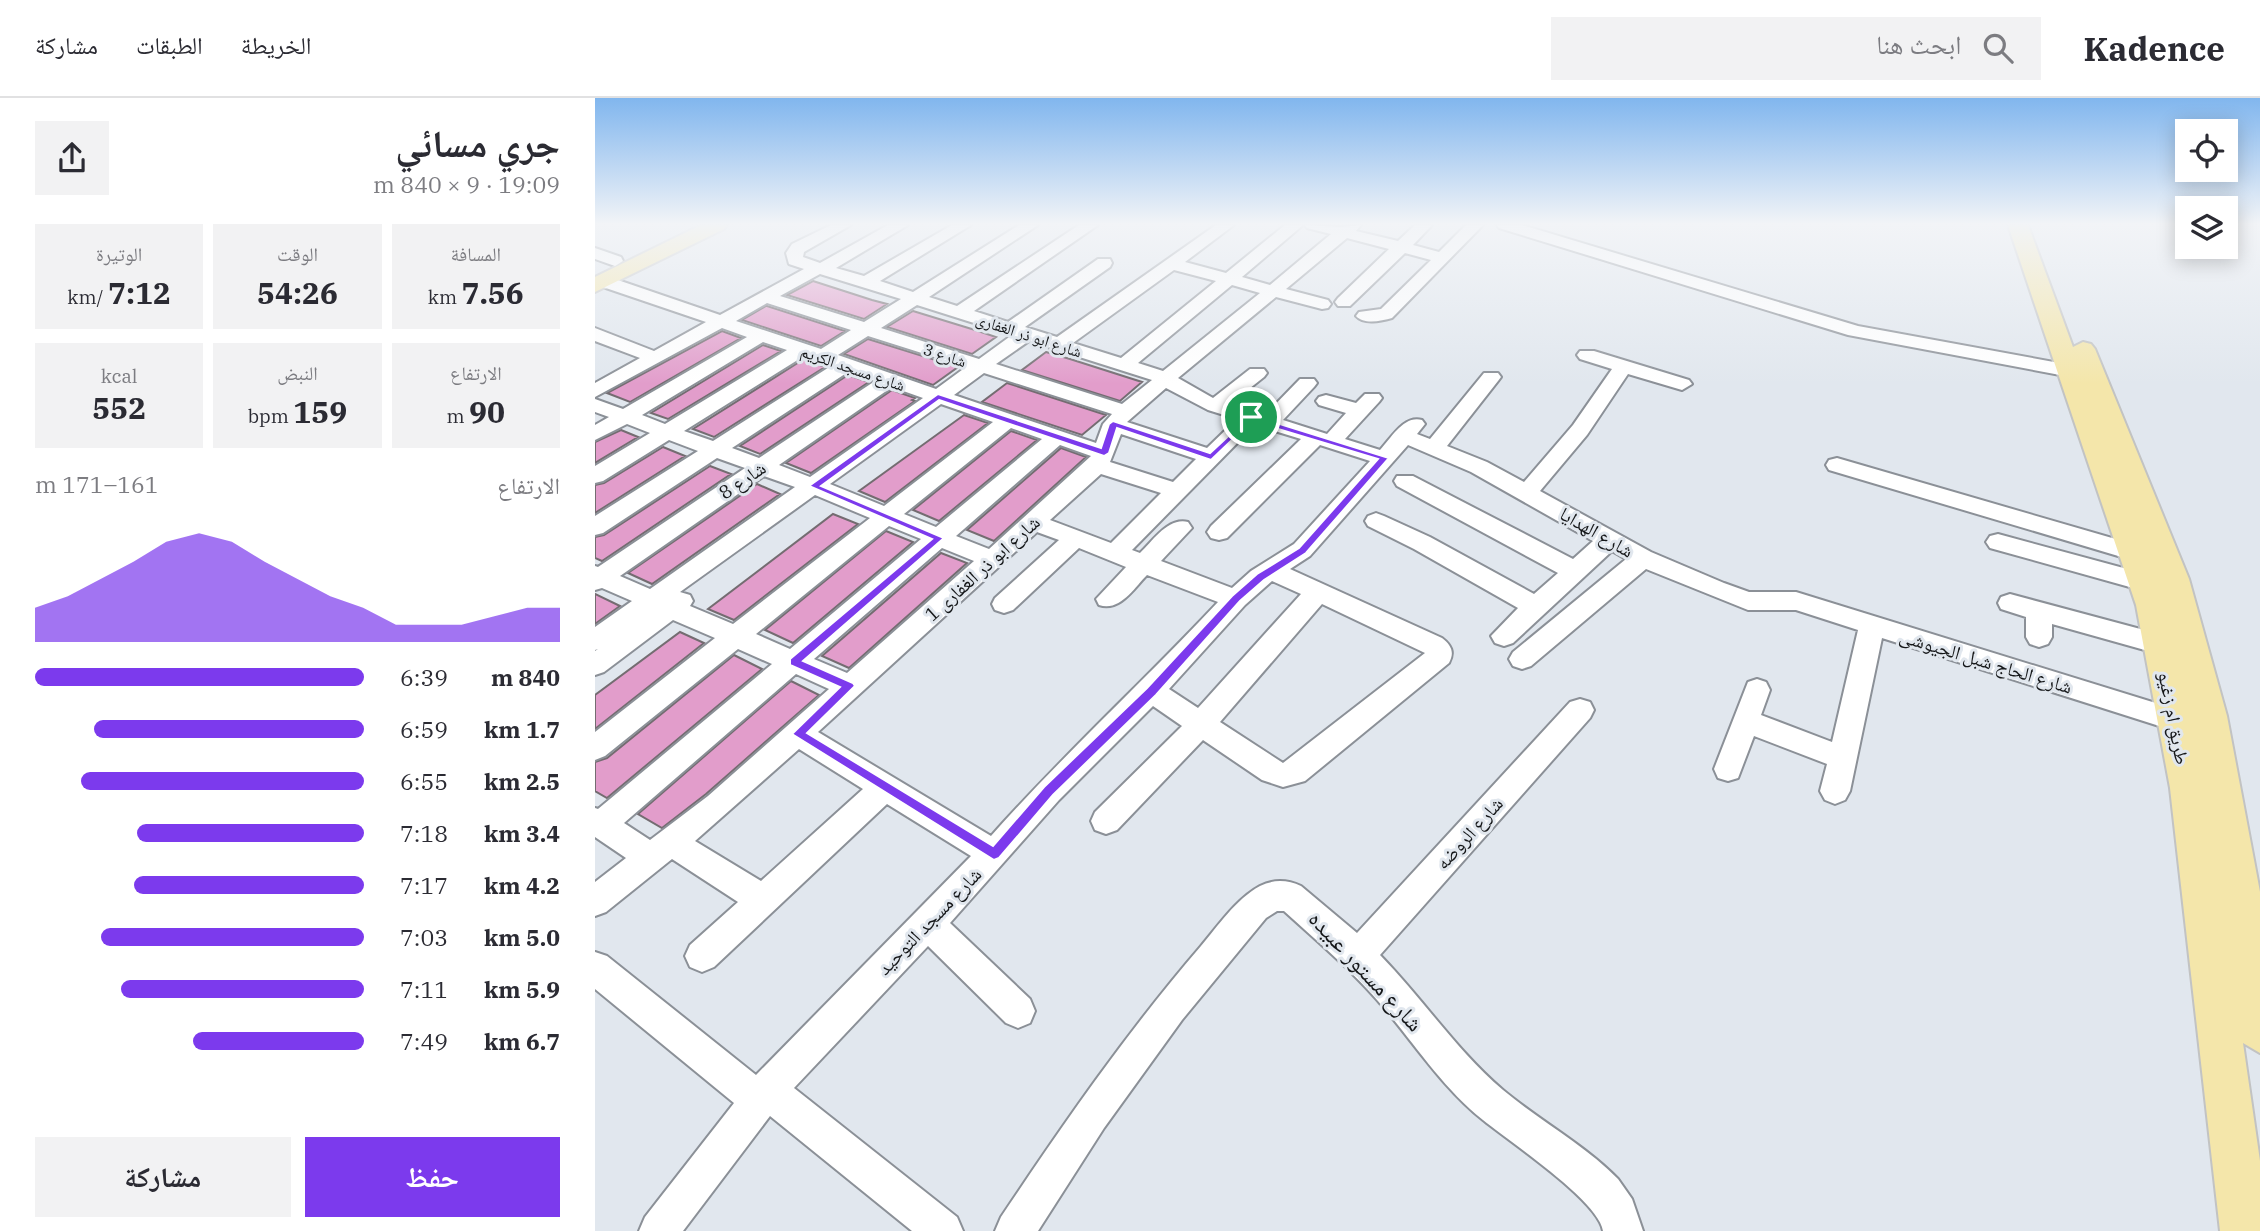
<!DOCTYPE html>
<html lang="ar">
<meta charset="utf-8">
<style>
body{margin:0;font-family:"IBM Plex Serif","Noto Naskh Arabic",serif;background:#f2f2f3;color:#2b2b33;direction:rtl;height:100vh;display:flex;flex-direction:column;font-size:26px;white-space:nowrap}
*{box-sizing:border-box;margin:0}
p{font-size:23px;color:#7c7c81}
.icon{flex:none;width:38px;height:38px;fill:none;stroke:currentColor;stroke-width:2;stroke-linecap:round;stroke-linejoin:round}
.map{position:relative;flex:1;overflow:hidden;direction:ltr}
.drawer{display:flex;flex-direction:column;background:#fff;width:595px}
.drawer>*{flex:none}
.tools{position:absolute;left:1580px;top:21px;display:grid;gap:14px}
.tools a{display:grid;place-items:center;width:63px;height:63px;border-radius:0px;background:#fff;box-shadow:0 4px 18px #0003;font-size:35px}
.pin{position:absolute;display:grid;place-items:center;width:60px;height:60px;color:#fff;margin:-30px;border:4px solid #fff;border-radius:50%;box-shadow:0 2px 7px #0007}
.round{display:grid;place-items:center;flex:none;width:74px;height:74px;border-radius:0px;background:#f2f2f3}
.overview{display:flex;align-items:center;justify-content:space-between;height:119px;padding:0 35px}
h1{font-size:38px;font-weight:800;line-height:52px}
.metrics{display:grid;grid-template-columns:repeat(3,1fr);gap:10px;height:119px;padding:7px 35px}
.metrics div{display:grid;align-content:center;border-radius:0px;background:#f2f2f3;text-align:center}
.metrics b{font-size:30px;font-weight:800}
.metrics small{font-size:19px;font-weight:400}
.metrics p{font-size:19px}
.chart{height:196px;padding:14px 35px}
.chart p{display:flex;justify-content:space-between}
.chart svg{width:100%;height:126px;margin-top:7px;fill:#7c3aed;opacity:.7}
.primary-button{display:flex;gap:14px;margin-top:auto;padding:14px 35px}
.primary-button a{flex:1;height:80px;border-radius:0px;background:#7c3aed;color:#fff;font-size:28px;font-weight:800;line-height:80px;text-align:center}
.primary-button a+a{background:#f2f2f3;color:#2b2b33}
ul{padding:0 35px;list-style:none;font-size:23px}
li{display:grid;grid-template-columns:112px 84px 1fr;align-items:center;height:52px}
li i{height:18px;border-radius:9px;background:#7c3aed}
header{display:flex;align-items:center;gap:42px;box-sizing:border-box;height:98px;padding:0 35px;background:#fff;border-bottom:2px solid #e1e1e2}
header strong{font-size:33px}
nav{display:flex;gap:38px;margin-inline-start:auto;font-size:24px}
.search{width:490px;height:63px;background:#f2f2f3;display:flex;align-items:center;gap:18px;box-sizing:border-box;padding:0 24px;border-radius:0px;color:#7c7c81;font-size:26px}
main{display:flex;flex:1;min-height:0}
.map>svg:first-child{display:block}
.building{fill:#e29dcb;stroke:#746c71;stroke-width:2}
.lines{fill:none;stroke-linecap:round;stroke-linejoin:round}
.minor-casing{stroke:#8b9097;stroke-width:4}
.major-casing{stroke:#c2c3c3;stroke-width:4}
.minor{fill:#fff;fill-rule:evenodd}
.major{fill:#f4e6aa;fill-rule:evenodd}
.route{fill:#7c3aed;stroke:#fff;stroke-width:2;fill-rule:evenodd}
.labels{text-anchor:middle;stroke-width:6;stroke-linejoin:round;paint-order:stroke}
.far-street-label{font-size:16px;fill:#151719;stroke:#e1e7ee}
.street-label{font-size:19px;fill:#151719;stroke:#e1e7ee}
.near-street-label{font-size:23px;fill:#151719;stroke:#e1e7ee}
</style>
<header>
<strong>Kadence</strong>
<div class="search"><svg class="icon" aria-label="search" viewBox="0 0 24 24"><circle cx="10" cy="10" r="6"/><path d="M15 15l6 6"/></svg>ابحث هنا</div>
<nav><a>الخريطة</a><a>الطبقات</a><a>مشاركة</a></nav>
</header>
<main>
<div class="map">
<svg width="1665" height="1133" viewBox="0 0 1665 1133">
<rect width="100%" height="100%" fill="#e1e7ee"/>
<!-- building -->
<path class="building" d="M218,183L277,202L292,206L269,221L192,197Z
M171,208H172L250,233L226,248L147,222Z
M318,213L380,232L401,239L377,256L292,229Z
M127,233L146,240L35,304L12,295Z
M273,241L363,269L338,287L249,256Z
M168,247L186,253L73,321L56,315Z
M451,254L475,261L547,284L525,303L427,272Z
M209,261L230,269L119,339L98,331Z
M253,277L274,284L165,356L145,348Z
M412,285L511,317L487,337L387,304Z
M297,292L320,300L317,302L320,303L216,375L191,365Z
M369,317L393,325L290,404L264,393Z
M26,332L43,339L0,365V344Z
M416,333L442,342L344,423L318,412Z
M68,349L90,358L0,415V387L9,385Z
M466,350L491,359L399,443L372,432Z
M115,368L136,376L7,463L0,460V439L9,437Z
M162,386L185,396L57,486L33,475Z
M238,416L263,426L139,522L113,511Z
M291,433L318,444L198,545L170,532Z
M346,455L372,465L254,570L227,558Z
M0,496L25,508L0,526Z
M85,534L109,545L0,631V597Z
M139,557L167,571L12,700L0,693V664L12,660Z
M196,583L224,597L111,696L67,730L43,716Z"/>
<g class="lines">
<!-- minor casing -->
<g class="minor-casing">
<path id="minor" d="M236,127H256L209,154L208,159L225,165L293,127H313L241,170L269,178L357,127H376L285,183L318,194L424,127H443L334,199L362,208L484,127H503L379,213L413,224L503,161H515L517,165L515,169L430,229L462,239L621,127H639L590,164L631,175L690,127H708L647,179L675,187L736,136L712,130L710,127L746,129L766,127L761,133L803,143L820,127H837L818,147L844,154L871,127H888L797,220C786,223 769,227 761,218L764,214L786,211L836,162L810,155L755,208H743L740,204L743,200L794,151L752,140L691,191L733,202L736,206L733,210L727,211L681,199L583,280L618,300L655,271H669L672,275L669,279L635,306L670,317L705,281H719L722,285L719,289L688,322L732,336L751,315L724,307L721,303L724,299L731,297L761,305L770,296H784L787,300L784,304L750,341L785,352C797,339 809,317 827,322L830,326L822,336L835,341L889,275H903L906,279L903,283L852,348L892,364L929,384L978,327L1017,271L985,261L982,257L985,253H999L1094,282L1097,286L1087,292L1033,276L992,337L945,393L1056,454L1129,485L1154,494H1201L1580,611L1590,614L1594,622L1590,630L1580,633L1287,540L1255,693L1250,702L1240,706L1230,702L1225,693L1232,666L1159,638L1143,680L1133,683L1123,680L1119,671L1153,584L1162,581L1171,584L1175,592L1166,617L1237,644L1263,532L1201,512H1153L1051,471L936,568L927,571L918,568L914,561L918,554L1031,461L1017,453L918,545L909,548L900,545L896,538L923,510L819,451L773,428L770,423L773,418L781,415L789,418L835,439L939,496L963,475L802,388L799,383L802,378H818L978,461L998,443L876,374L813,347L715,458L695,471L847,540C856,547 860,554 854,565L710,683L688,689L667,682L608,642L522,732L511,736L500,732L496,723L500,714L587,628L558,608L464,702L355,825L435,901L440,913L435,925L423,930L411,925L333,848L199,990L362,1119L368,1133H317L175,1018L88,1133H44L50,1119L139,1005L0,891V854L12,858L161,977L376,758L292,706L119,869L107,874L95,869L90,858L95,847L143,804L77,761L11,814L0,818V784L31,760L0,739V710L3,711L177,566L143,551L10,658L0,662V634L120,540L78,522L9,574L0,577V553L3,551L0,552V529L37,503L7,490L0,492V468L3,469L150,370L122,360L8,435L0,437V418L103,353L74,342L8,383L0,385V368L55,335L32,326L0,342V327L14,319L0,314V301L28,311L152,239L127,230L0,299V285L45,260L0,243V230L59,253L111,224L2,187L0,182L8,178L14,179L125,217L209,171L194,166L191,155L197,146ZM579,172L621,183L526,260L478,245ZM225,176L306,201L269,224L185,198ZM637,187L665,195L568,273L543,265ZM172,205L256,232L226,251L141,223ZM322,207L417,237L384,261L286,230ZM273,238L371,269L341,291L243,257ZM434,243L557,282L527,306L401,266ZM168,244L192,252L70,326L47,317ZM209,258L236,268L118,343L89,333ZM253,274L280,283L164,360L137,350ZM389,275L517,316L508,326L501,345L359,297ZM297,289L328,300L215,379L184,367ZM571,290L613,312L642,321L612,350L532,324ZM346,306L398,324L289,408L235,386ZM660,327L706,341L616,428L612,434L616,440L624,442L632,440L725,347L775,363L699,446L656,473L637,490L566,463L597,430L593,424C573,419 558,443 545,455L537,452ZM416,330L447,341L341,429L309,416ZM526,336L601,361L578,384L515,364ZM465,347L496,358L394,451L361,438ZM506,376L566,395L516,445L455,422ZM169,378L200,389L55,491L25,478ZM220,397L275,420L138,526L95,508L98,503L95,497L85,494ZM294,428L326,441L195,551L161,536ZM442,434L464,442L400,500L397,506L400,512L409,515L418,512L484,450L531,469L501,501L504,507C525,514 539,490 552,477L623,504C549,583 468,657 396,738L223,634ZM347,450L379,463L252,575L219,561ZM677,483L706,496L603,610L574,591L650,507ZM727,506L830,555L688,665L625,624ZM201,576L234,591L113,698L55,742L29,725ZM204,651L268,691L166,783L100,743Z
M902,127H927L1263,228L1497,271L1507,277L1497,283L1253,237L904,130Z
M0,150L26,159L28,163L20,168L0,161Z
M1242,360L1548,449L1552,455L1548,461L1540,463L1234,372L1231,367L1234,362Z
M1403,436L1558,478L1561,484L1558,490L1549,493L1395,450L1391,444L1395,438Z
M1415,496L1564,536L1573,539L1577,546L1573,553L1564,556L1457,526V539L1453,546L1444,549L1435,546L1431,539V519L1406,511L1403,505L1406,499Z
M985,601L995,604L999,612L995,620L785,857C828,901 862,953 908,992C945,1023 990,1047 1023,1081L1037,1101L1048,1133H1008C1004,1103 915,1044 888,1022C849,991 821,948 789,910C759,874 723,844 689,813H682L671,820L587,922L509,1030L443,1133H400L406,1119C469,1025 532,934 606,848C623,828 641,801 665,788C679,781 693,782 706,788L762,835L975,604Z"/>
</g>
<!-- major casing -->
<g class="major-casing">
<path id="major" d="M106,127H132L129,131L0,194V179Z
M1413,127H1433L1478,249L1488,244L1496,246L1500,251L1594,481L1632,618L1665,794V955L1648,945L1665,1063V1133H1625L1575,690L1541,507Z"/>
</g>
<!-- minor -->
<use href="#minor" class="minor"/>
<!-- major -->
<use href="#major" class="major"/>
</g>
<!-- sky -->
<linearGradient id="sky" x2="0" y2="1"><stop stop-color="#81b6ee"/><stop offset="0.44" stop-color="#f2f4f7"/><stop offset="1" stop-color="#f2f4f7" stop-opacity="0"/></linearGradient>
<rect width="1665" height="286" fill="url(#sky)"/>
<!-- route -->
<path class="route" d="M343,296L506,350L514,326L518,323L615,355L656,317L794,360L711,455L669,482L645,503L561,597L458,697L404,760L399,762L197,636L245,589L195,567V561L337,441L214,388ZM344,302L509,358L514,355L522,330L616,362L657,323L783,361L704,450L662,476L637,498L552,590L449,689L398,748L212,635L260,588L258,585L208,563L349,440L226,388Z"/>
<g class="labels">
<!-- far-street labels -->
<g class="far-street-label">
<text transform="translate(434 237) rotate(18)" y="6">شارع ابو ذر الغفارى</text>
<text transform="translate(350 257) rotate(18)" y="6">شارع 3</text>
<text transform="translate(258 270) rotate(19)" y="6">شارع مسجد الكريم</text>
</g>
<!-- street labels -->
<g class="street-label">
<text transform="translate(147 382) rotate(-34)" y="7">شارع 8</text>
<text transform="translate(1002 434) rotate(30)" y="7">شارع الهدايا</text>
<text transform="translate(387 470) rotate(-42)" y="7">شارع ابو ذر الغفارى 1</text>
<text transform="translate(1391 563) rotate(17)" y="7">شارع الحاج شبل الجيوشى</text>
<text transform="translate(1579 620) rotate(79)" y="7">طريق ام زغيو</text>
<text transform="translate(874 735) rotate(-48)" y="7">شارع الروضه</text>
<text transform="translate(334 823) rotate(-46)" y="7">شارع مسجد التوحيد</text>
</g>
<!-- near-street labels -->
<g class="near-street-label">
<text transform="translate(771 873) rotate(47)" y="8">شارع مستور عبيده</text>
</g>
</g>
</svg>
<div class="tools">
<a><svg class="icon" aria-label="locate" viewBox="0 0 24 24"><circle cx="12" cy="12" r="6"/><path d="M12 2v4M12 18v4M2 12h4M18 12h4"/></svg></a>
<a><svg class="icon" aria-label="layers" viewBox="0 0 24 24"><path d="M12 4l9 5-9 5-9-5zM3 14l9 5 9-5"/></svg></a>
</div>
<div class="pin" style="left:656px;top:319px;background:#1e9e55"><svg class="icon" aria-label="arrive" viewBox="0 0 24 24"><path d="M6 21V4h12l-3 4 3 4H6"/></svg></div>
</div>
<section class="drawer">
<div class="overview"><div><h1>جري مسائي</h1><p>19:09 · 9 × 840 m</p></div><a class="round"><svg class="icon" aria-label="share" viewBox="0 0 24 24"><path d="M12 15V3M7 8l5-5 5 5M5 13v7h14v-7"/></svg></a></div>
<div class="metrics">
<div><p>المسافة</p><b>7.56<small> km</small></b></div>
<div><p>الوقت</p><b>54:26</b></div>
<div><p>الوتيرة</p><b>7:12<small> /km</small></b></div>
</div>
<div class="metrics">
<div><p>الارتفاع</p><b>90<small> m</small></b></div>
<div><p>النبض</p><b>159<small> bpm</small></b></div>
<div><p>kcal</p><b>552</b></div>
</div>
<div class="chart"><p><span>الارتفاع</span>161–171 m</p>
<svg viewBox="0 0 160 44" preserveAspectRatio="none"><path d="M0 44V32L10 28L20 22L30 16L40 9L50 6L60 9L70 16L80 22L90 28L100 32L110 38L120 38L130 38L140 35L150 32L160 32V44z"/></svg>
</div>
<ul>
<li><b>840 m</b>6:39<i style="width:100%"></i></li>
<li><b>1.7 km</b>6:59<i style="width:82%"></i></li>
<li><b>2.5 km</b>6:55<i style="width:86%"></i></li>
<li><b>3.4 km</b>7:18<i style="width:69%"></i></li>
<li><b>4.2 km</b>7:17<i style="width:70%"></i></li>
<li><b>5.0 km</b>7:03<i style="width:80%"></i></li>
<li><b>5.9 km</b>7:11<i style="width:74%"></i></li>
<li><b>6.7 km</b>7:49<i style="width:52%"></i></li>
</ul>
<div class="primary-button"><a>حفظ</a><a>مشاركة</a></div>
</section>
</main>
